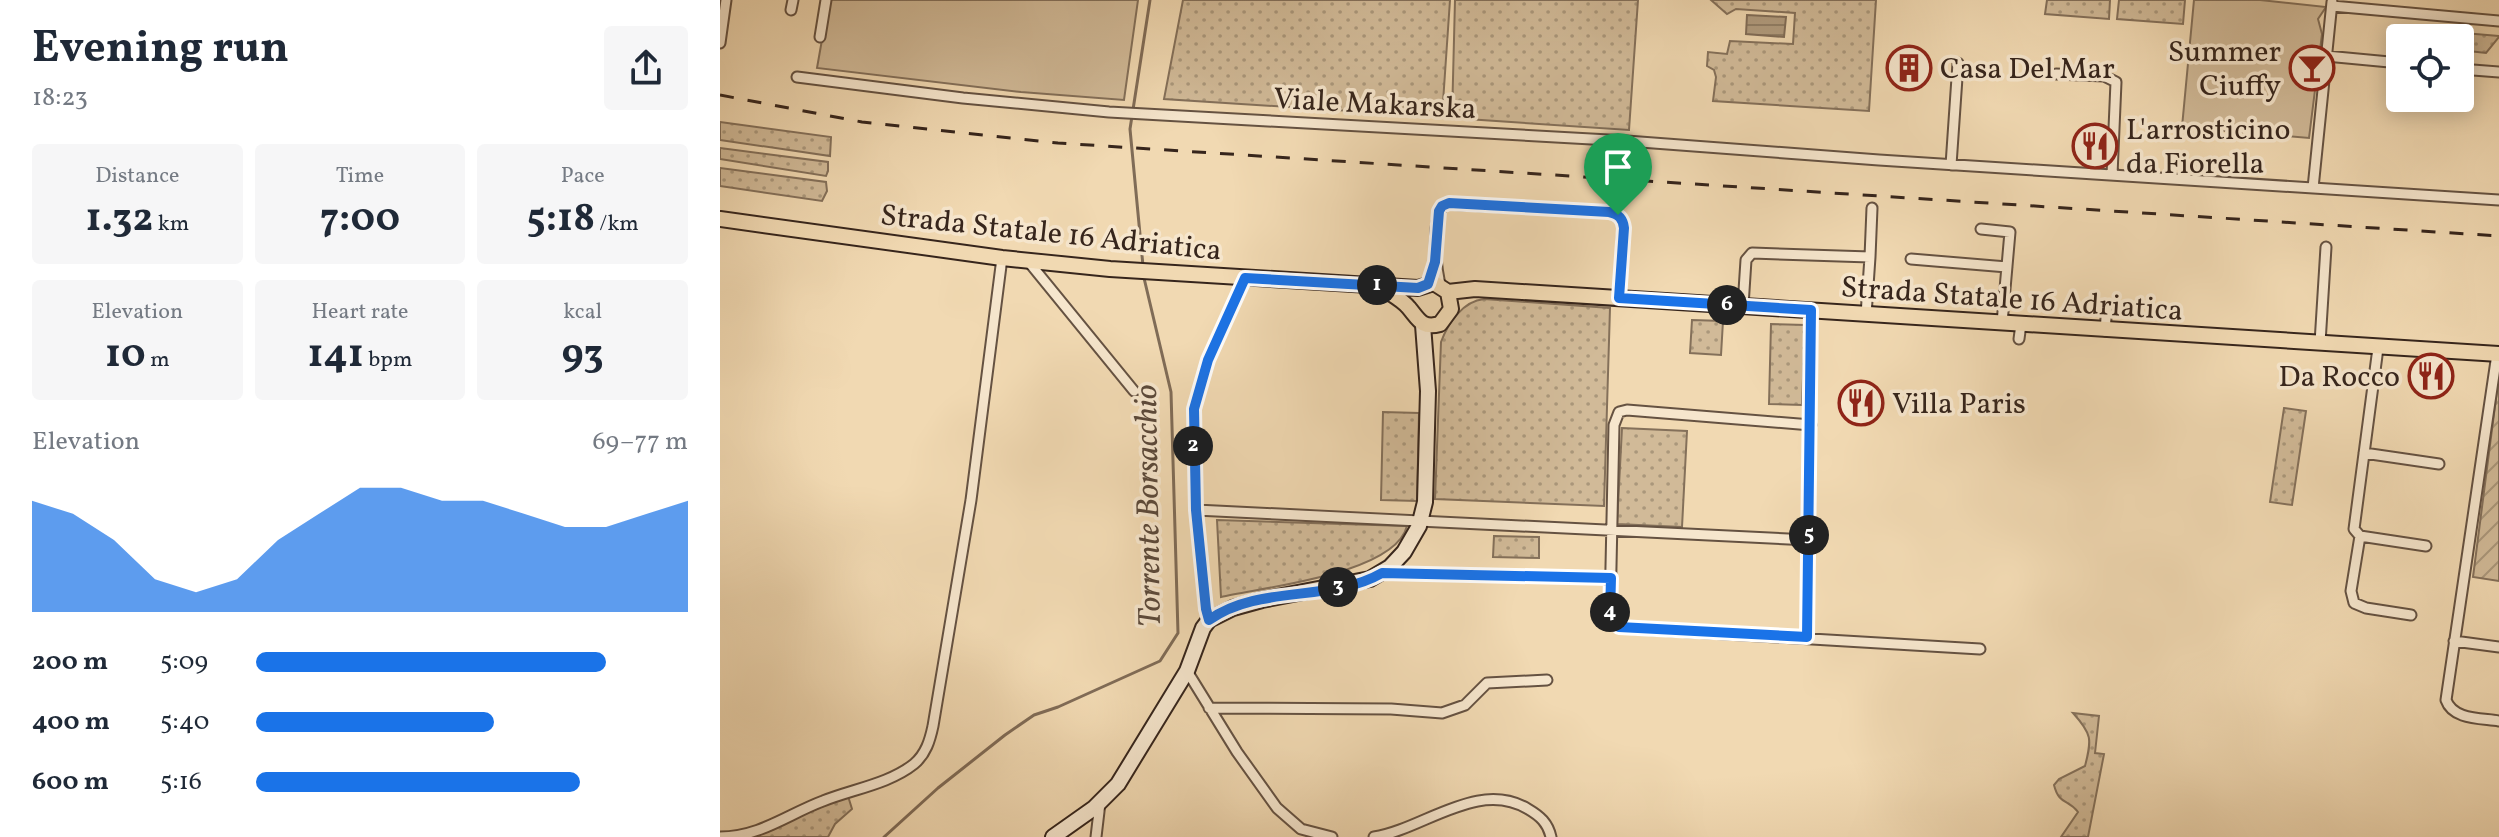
<!DOCTYPE html>
<meta charset="utf-8">
<style>
body{margin:0;font-family:Vollkorn,serif;background:#f6f6f7;color:#1f2937;height:100vh;display:flex;flex-direction:column;font-size:30px;white-space:nowrap}
*{box-sizing:border-box;margin:0}
p{font-size:26px;color:#747a83}
.icon{flex:none;width:44px;height:44px;fill:none;stroke:currentColor;stroke-width:2;stroke-linecap:round;stroke-linejoin:round}
.map{position:relative;flex:1;overflow:hidden}
.panel{display:flex;flex-direction:column;background:#fff;width:720px}
.panel>*{flex:none}
.buttons{position:absolute;left:1666px;top:24px;display:grid;gap:16px}
.buttons a{display:grid;place-items:center;width:88px;height:88px;border-radius:8px;background:#fff;box-shadow:0 4px 20px #0003;font-size:40px}
.pin{position:absolute;display:grid;place-items:center;width:68px;height:68px;color:#fff;margin:-82px -34px;border-radius:50% 50% 50% 0;rotate:-45deg;box-shadow:0 0 8px #0007}
.pin .icon{rotate:45deg}
.km{position:absolute;width:40px;height:40px;margin:-20px;border-radius:50%;background:#222;color:#fff;font-size:22px;line-height:40px;text-align:center}
.round{display:grid;place-items:center;flex:none;width:84px;height:84px;border-radius:8px;background:#f6f6f7}
.summary{display:flex;align-items:center;justify-content:space-between;height:136px;padding:0 32px}
h1{font-size:44px;font-weight:700;line-height:60px}
.metrics{display:grid;grid-template-columns:repeat(3,1fr);gap:12px;height:136px;padding:8px 32px}
.metrics div{display:grid;align-content:center;border-radius:8px;background:#f6f6f7;text-align:center}
.metrics b{font-size:40px;font-weight:700}
.metrics small{font-size:22px;font-weight:400}
.metrics p{font-size:22px}
.chart{height:224px;padding:16px 32px}
.chart p{display:flex;justify-content:space-between}
.chart svg{width:100%;height:144px;margin-top:8px;fill:#1a73e8;opacity:.7}
ul{padding:0 32px;list-style:none;font-size:26px}
li{display:grid;grid-template-columns:128px 96px 1fr;align-items:center;height:60px}
li i{height:20px;border-radius:10px;background:#1a73e8}
main{display:flex;flex:1;min-height:0}
.map>svg:first-child{display:block}
.grass{fill:url(#grass-dots);stroke:#84705a;stroke-width:2}
.park{fill:#d1ba98;stroke:#84705a;stroke-width:2}
.garden{fill:url(#garden-furrows);stroke:#84705a;stroke-width:2}
.water{fill:url(#water-rules);stroke:#806c57;stroke-width:2}
.lines{fill:none;stroke-linecap:round;stroke-linejoin:round}
.stream{stroke:#806c57;stroke-width:3}
.street-casing{stroke:#655242;stroke-width:13}
.secondary-casing{stroke:#36251c;stroke-width:18}
.primary-casing{stroke:#36251c;stroke-width:18}
.street{stroke:#f6e6cd;stroke-width:9}
.secondary{stroke:#f6e6cd;stroke-width:14}
.primary{stroke:#f1d9b2;stroke-width:14}
.rail{stroke:#36251c;stroke-width:3;stroke-dasharray:14 14;stroke-linecap:butt}
.route-casing{stroke:#fff;stroke-width:16}
.route{stroke:#1a73e8;stroke-width:10}
.labels{text-anchor:middle;stroke-width:7;stroke-linejoin:round;paint-order:stroke}
.poi-label{font-size:30px;fill:#36251c;stroke:#f6e6cd;text-anchor:start}
.street-label{font-size:30px;fill:#36251c;stroke:#f6e6cd}
.water-label{font-size:32px;font-style:italic;fill:#5b493a;stroke:#f6e6cd}
</style>
<main>
<section class="panel">
<div class="summary"><div><h1>Evening run</h1><p>18:23</p></div><a class="round"><svg class="icon" aria-label="share" viewBox="0 0 24 24"><path d="M12 15V3M7 8l5-5 5 5M5 13v7h14v-7"/></svg></a></div>
<div class="metrics">
<div><p>Distance</p><b>1.32<small> km</small></b></div>
<div><p>Time</p><b>7:00</b></div>
<div><p>Pace</p><b>5:18<small> /km</small></b></div>
</div>
<div class="metrics">
<div><p>Elevation</p><b>10<small> m</small></b></div>
<div><p>Heart rate</p><b>141<small> bpm</small></b></div>
<div><p>kcal</p><b>93</b></div>
</div>
<div class="chart"><p><span>Elevation</span>69–77 m</p>
<svg viewBox="0 0 160 44" preserveAspectRatio="none"><path d="M0 44V10L10 14L20 22L30 34L40 38L50 34L60 22L70 14L80 6L90 6L100 10L110 10L120 14L130 18L140 18L150 14L160 10V44z"/></svg>
</div>
<ul>
<li><b>200 m</b>5:09<i style="width:81%"></i></li>
<li><b>400 m</b>5:40<i style="width:55%"></i></li>
<li><b>600 m</b>5:16<i style="width:75%"></i></li>
</ul>
</section>
<div class="map">
<svg width="1779" height="837" viewBox="0 0 1779 837">
<defs>
<pattern id="grass-dots" width="8" height="8" patternUnits="userSpaceOnUse" patternTransform="scale(2)"><rect width="8" height="8" fill="#d1ba98"/><path d="M2 2h.1M6 6h.1" fill="none" stroke="#aa977b" stroke-width="1.8" stroke-linecap="round"/></pattern>
<pattern id="garden-furrows" width="10" height="10" patternUnits="userSpaceOnUse" patternTransform="scale(2)"><rect width="10" height="10" fill="#d1ba98"/><path d="M-1 1l2-2M0 10L10 0M9 11l2-2" fill="none" stroke="#aa977b"/></pattern>
<pattern id="water-rules" width="6" height="5" patternUnits="userSpaceOnUse" patternTransform="scale(2)"><rect width="6" height="5" fill="#b19c7f"/><path d="M0 2.5h6" fill="none" stroke="#917f67"/></pattern>
</defs>
<rect width="100%" height="100%" fill="#f1d9b2"/>
<filter id="stains"><feTurbulence type="fractalNoise" baseFrequency=".0025" numOctaves="4"/><feColorMatrix values="0 0 0 0 .2 0 0 0 0 .09 0 0 0 0 .02 0 0 0 .5 -.17"/></filter>
<radialGradient id="worn" r=".72"><stop offset=".6" stop-color="#630" stop-opacity="0"/><stop offset="1" stop-color="#630" stop-opacity=".3"/></radialGradient>
<!-- grass -->
<path class="grass" d="M463,0H730L722,117L444,99Z
M735,0H918L909,130L732,118Z
M991,0H1156L1149,111L993,101L996,77L994,70L987,66L988,52L1007,54L1010,41L1073,44L1075,13L1016,9L1007,14Z
M1327,0H1390L1389,19L1325,14Z
M1399,0H1465L1463,24L1397,19Z
M1685,28L1779,36V37L1766,53L1740,50V38H1684Z
M0,122L111,137L110,156L0,140Z
M0,148L108,162V171L106,176L0,159Z
M0,168L106,182L107,191L102,201L0,186Z
M764,299L890,308L884,506L715,499L721,342C728,323 743,301 764,299Z
M972,320L1003,321L1001,355L970,353Z
M1051,324L1085,325L1082,405L1049,404Z
M1564,408L1586,411L1572,505L1550,502Z
M663,412L699,413L697,501L661,500Z
M902,428L967,431L962,527L897,524Z
M497,520L687,526C675,574 544,587 501,597Z
M774,536L819,537V558L773,557Z
M1353,713L1379,716L1375,753L1384,754L1368,837H1341L1358,812C1348,799 1339,805 1334,785L1339,779L1365,766C1372,739 1372,734 1353,713Z
M128,796L132,809L115,824L108,837H27Z"/>
<!-- park -->
<path class="park" d="M109,0H418L404,100L301,92L97,68Z
M1474,0H1540L1606,7L1598,19L1602,34L1589,138L1462,127Z"/>
<!-- garden -->
<path class="garden" d="M1779,375V581L1753,577Z"/>
<!-- water -->
<path class="water" d="M1027,15L1066,17L1064,37L1026,34Z"/>
<g class="lines">
<!-- stream -->
<path class="stream" d="M423,266L410,129L430,0
M164,837L218,788L285,735L314,715L338,707L440,661L458,633L451,392L424,278"/>
<!-- street casing -->
<g class="street-casing">
<path id="street" d="M1612,6L1779,21
M71,10L73,0
M100,37L106,0
M0,43L6,0
M1606,56L1680,63
M1740,69L1779,72
M1336,74L1384,76L1396,82L1392,175
M77,77L243,98L389,112L907,141L1159,160L1779,200
M1231,165L1238,63
M1593,188L1612,2
M1261,229L1290,232L1282,323
M1150,257L1152,208
M1191,259L1287,267
M308,261L414,391
M720,285C716,266 710,219 725,204L889,212L900,217L903,225L899,298
M1023,306L1026,260L1032,253L1150,257L1146,315
M1385,331L1387,305
M1299,339L1301,324
M1600,343L1606,247
M1658,348L1634,529L1640,536L1706,546
M1777,354L1726,700C1733,720 1761,718 1779,721
M1091,425L907,410L899,412L894,425L890,613L892,621L904,628L1260,649
M1644,453L1719,464
M476,510L1089,540
M1640,536L1631,591L1634,603L1646,608L1691,615
M662,573L891,578
M489,620L486,609L476,510L474,409L488,360L525,278
M1087,637L1091,310
M1734,641L1779,647
M467,671L517,752L557,808L581,829L612,837
M489,708L671,709L722,713L745,705L767,683L827,680
M0,837C40,837 68,814 103,801C133,789 169,784 194,764C206,754 210,740 213,726L251,500L282,258
M376,837L380,803
M654,837C704,829 758,779 808,809C820,816 828,823 831,837"/>
</g>
<!-- secondary casing -->
<g class="secondary-casing">
<path id="secondary" d="M333,837L374,808L398,784L467,671L483,628L489,620L513,608L542,600L650,579L670,567L684,552L699,526L705,502L708,391L703,325"/>
</g>
<!-- primary casing -->
<g class="primary-casing">
<path id="primary" d="M0,219L282,258L390,269L698,288L714,283L728,292L731,309L720,324C702,329 699,320 689,308C682,299 667,292 658,285
M728,292L755,289L1779,354"/>
</g>
<!-- street -->
<use href="#street" class="street"/>
<!-- secondary -->
<use href="#secondary" class="secondary"/>
<!-- primary -->
<use href="#primary" class="primary"/>
<!-- rail -->
<path class="rail" d="M0,95L142,122L338,143L1779,236"/>
</g>
<g class="lines">
<!-- route casing -->
<g class="route-casing">
<path id="route" d="M729,203L889,212C899,214 903,219 904,228L899,298L1091,310L1087,637L899,627L890,615L891,578L662,573C610,603 539,584 489,620L486,609L476,510L474,409L488,360L525,278L698,288L708,284L715,262L719,211L722,206Z"/>
</g>
<!-- route -->
<use href="#route" class="route"/>
</g>
<!-- icons -->
<defs>
<g id="building-ring" transform="scale(2.3)"><circle r="9.5" fill="#f6e6cd" stroke="#8f2418" stroke-width="1.5"/><path d="M-4-6H4V6H1V3H-1V6H-4ZM-2.5-4.3h1.7v1.8h-1.7ZM.8-4.3h1.7v1.8H.8ZM-2.5-1h1.7V.8h-1.7ZM.8-1h1.7V.8H.8Z" fill="#8f2418"/></g>
<g id="bar-ring" transform="scale(2.3)"><circle r="9.5" fill="#f6e6cd" stroke="#8f2418" stroke-width="1.5"/><path d="M-6-5H6L.8 .8V4.5H3.5V6h-7V4.5H-.8V.8Z" fill="#8f2418"/></g>
<g id="restaurant-ring" transform="scale(2.3)"><circle r="9.5" fill="#f6e6cd" stroke="#8f2418" stroke-width="1.5"/><path d="M-5-6h1v4h1v-4h1v4h1v-4h1v5L-1.5 .5V6h-2V.5L-5-1ZM5-6V6H3V1.5H1.5Q1.5-4 5-6Z" fill="#8f2418"/></g>
</defs>
<g fill-rule="evenodd">
<use href="#building-ring" x="1189" y="68"/>
<use href="#bar-ring" x="1592" y="68"/>
<use href="#restaurant-ring" x="1375" y="146"/>
<use href="#restaurant-ring" x="1711" y="376"/>
<use href="#restaurant-ring" x="1141" y="403"/>
</g>
<g class="labels">
<!-- poi labels -->
<g class="poi-label">
<text x="1561" y="61" text-anchor="end">Summer<tspan x="1561" dy="34">Ciuffy</tspan></text>
<text x="1220" y="78">Casa Del Mar</text>
<text x="1406" y="139">L'arrosticino<tspan x="1406" dy="34">da Fiorella</tspan></text>
<text x="1680" y="386" text-anchor="end">Da Rocco</text>
<text x="1172" y="413">Villa Paris</text>
</g>
<!-- street labels -->
<g class="street-label">
<text transform="translate(655 103) rotate(3)" y="10">Viale Makarska</text>
<text transform="translate(331 232) rotate(6)" y="10">Strada Statale 16 Adriatica</text>
<text transform="translate(1292 298) rotate(4)" y="10">Strada Statale 16 Adriatica</text>
</g>
<!-- water labels -->
<g class="water-label">
<text transform="translate(427 506) rotate(-91)" y="11">Torrente Borsacchio</text>
</g>
</g>
<rect width="100%" height="100%" filter="url(#stains)"/>
<rect width="100%" height="100%" fill="url(#worn)"/>
</svg>
<div class="buttons">
<a><svg class="icon" aria-label="locate" viewBox="0 0 24 24"><circle cx="12" cy="12" r="6"/><path d="M12 2v4M12 18v4M2 12h4M18 12h4"/></svg></a>
</div>
<div class="pin" style="left:898px;top:215px;background:#1e9e55"><svg class="icon" aria-label="arrive" viewBox="0 0 24 24"><path d="M6 21V4h12l-3 4 3 4H6"/></svg></div>
<b class="km" style="left:657px;top:285px">1</b>
<b class="km" style="left:473px;top:446px">2</b>
<b class="km" style="left:618px;top:587px">3</b>
<b class="km" style="left:890px;top:612px">4</b>
<b class="km" style="left:1089px;top:535px">5</b>
<b class="km" style="left:1007px;top:305px">6</b>
</div>
</main>
